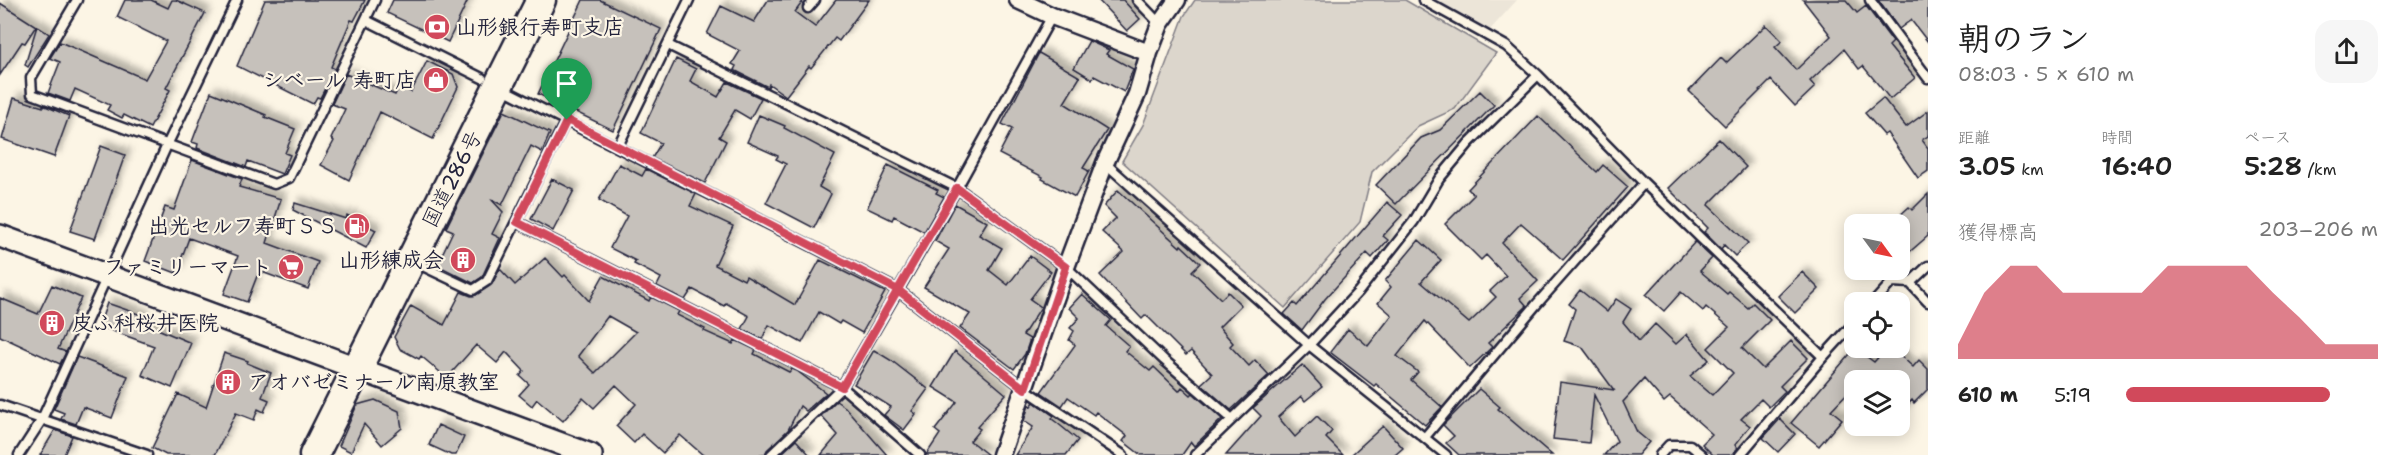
<!DOCTYPE html>
<html lang="ja">
<meta charset="utf-8">
<style>
body{margin:0;font-family:"Shantell Sans","Klee One",sans-serif;background:#f6f6f6;color:#222;height:100vh;display:flex;flex-direction:column;font-size:22px;white-space:nowrap}
*{box-sizing:border-box;margin:0}
p{font-size:20px;color:#767676}
.icon{flex:none;width:33px;height:33px;fill:none;stroke:currentColor;stroke-width:2;stroke-linecap:round;stroke-linejoin:round}
.map{position:relative;flex:1;overflow:hidden}
.drawer{display:flex;flex-direction:column;background:#fff;width:480px}
.drawer>*{flex:none}
.needle{width:39px;rotate:123deg}
.fabs{position:absolute;left:1844px;top:214px;display:grid;gap:12px}
.fabs a{display:grid;place-items:center;width:66px;height:66px;border-radius:12px;background:#fff;box-shadow:0 3px 15px #0003;font-size:30px}
.pin{position:absolute;display:grid;place-items:center;width:51px;height:51px;color:#fff;margin:-62px -26px;border-radius:50% 50% 50% 0;rotate:-45deg;box-shadow:0 0 6px #0007}
.pin .icon{rotate:45deg}
.round{display:grid;place-items:center;flex:none;width:63px;height:63px;border-radius:18px;background:#f6f6f6}
.head{display:flex;align-items:center;justify-content:space-between;height:102px;padding:0 30px}
h1{font-size:33px;font-weight:600;line-height:45px}
.stats{display:grid;grid-template-columns:repeat(3,1fr);gap:9px;height:102px;padding:6px 30px}
.stats div{display:grid;align-content:center}
.stats b{font-size:26px;font-weight:600}
.stats small{font-size:16px;font-weight:400}
.stats p{font-size:16px}
.chart{height:168px;padding:12px 30px}
.chart p{display:flex;justify-content:space-between}
.chart svg{width:100%;height:108px;margin-top:6px;fill:#d1495b;opacity:.7}
ul{padding:0 30px;list-style:none;font-size:20px}
li{display:grid;grid-template-columns:96px 72px 1fr;align-items:center;height:45px}
li i{height:15px;border-radius:8px;background:#d1495b}
main{display:flex;flex:1;min-height:0}
.map>svg:first-child{display:block}
.built{fill:#ece5d8}
.green{fill:#dcd6cc;stroke:#7f7c84;stroke-width:1.5}
.building{fill:#c6c1bb;stroke:#22223b;stroke-width:1.5;fill-rule:evenodd;filter:url(#shadow)}
.lines{fill:none;stroke-linecap:round;stroke-linejoin:round}
.service-casing{stroke:#22223b;stroke-width:13}
.minor-casing{stroke:#22223b;stroke-width:21}
.tertiary-casing{stroke:#22223b;stroke-width:26}
.trunk-casing{stroke:#22223b;stroke-width:33}
.service{stroke:#fcf5e5;stroke-width:8}
.minor{stroke:#fcf5e5;stroke-width:16}
.tertiary{stroke:#fcf5e5;stroke-width:21}
.trunk{stroke:#fcf5e5;stroke-width:28}
.route-casing{stroke:#fff;stroke-width:12}
.route{stroke:#d1495b;stroke-width:8}
.labels{text-anchor:middle;stroke-width:4.5;stroke-linejoin:round;paint-order:stroke}
.poi-label{font-size:21px;font-weight:bold;fill:#22223b;stroke:#fcf5e5;text-anchor:end}
.street-label{font-size:21px;fill:#22223b;stroke:#fcf5e5}
</style>
<main>
<div class="map">
<svg width="1928" height="455" viewBox="0 0 1928 455">
<defs>
<filter id="shadow"><feDropShadow dx="5.5" dy="-5.5" stdDeviation="3" flood-color="#0004"/></filter>
</defs>
<rect width="100%" height="100%" fill="#fcf5e5"/>
<filter id="ink" filterUnits="userSpaceOnUse"><feTurbulence type="fractalNoise" baseFrequency=".0167" numOctaves="2"/><feDisplacementMap in="SourceGraphic" scale="12" xChannelSelector="R" yChannelSelector="G"/><feConvolveMatrix kernelMatrix="1 2 1 2 8 2 1 2 1" color-interpolation-filters="sRGB"/></filter>
<g filter="url(#ink)">
<!-- built -->
<path class="built" d="M1437,0H1517L1488,32Z"/>
<!-- green -->
<path class="green" d="M1195,0H1405L1496,53L1455,109L1418,126L1372,172L1360,222L1285,308L1122,161L1143,125L1184,16Z"/>
<!-- building -->
<path class="building" d="M125,0H151L168,8L172,0H176L205,13L166,88L170,90L150,128L124,115L122,118L107,110L110,105L75,89L70,101L48,93L60,62L50,58L60,42L145,79L166,41L117,17Z
M265,0H365L354,21L351,20L331,67L335,69L320,98L317,97L313,104L237,66Z
M393,0H468L448,42L387,13Z
M583,0H600L661,29L613,130L538,94Z
M768,0H804L795,12L815,27L836,0H869L839,41L835,38L811,68L809,66L786,96L769,84L768,87L734,70L736,66L732,64L740,51L707,34L721,6L754,22Z
M1098,0H1123L1140,19L1127,31Z
M1803,0H1846L1857,13L1866,6L1893,42L1889,46L1915,78L1890,99L1863,66L1859,69L1844,49L1810,81L1815,87L1795,106L1771,80L1725,126L1689,91L1721,58L1726,63L1766,25L1782,41L1775,47L1796,70L1831,36Z
M1878,0H1928V42L1911,20L1899,29Z
M0,3L36,26L25,43L22,42L0,75Z
M37,26L49,34L28,67L25,65Z
M1089,41L1109,50L1106,54L1133,69L1124,92L1094,76L1092,79L1074,68Z
M1039,53L1080,77L1064,103L1107,130L1083,168L1089,171L1075,197L1042,179L1043,177L999,154L1012,129L1002,124Z
M676,59L696,69L690,81L718,97L727,82L761,98L750,119L735,110L719,137L726,141L705,183L652,158L661,143L641,133Z
M427,61L453,74L458,87L433,139L380,112L349,180L321,165L334,141L331,139L345,109L332,104L346,74L395,95L399,86L411,92Z
M1480,91L1494,105L1396,204L1376,185L1421,138L1440,130Z
M211,92L266,115L265,117L295,129L285,153L290,155L282,174L248,161L246,167L197,148L198,144L192,142Z
M14,98L43,107V105L69,116L54,157L2,139Z
M1883,98L1906,127L1928,111V136L1922,140L1928,148V171L1918,178L1887,133L1884,135L1865,113Z
M504,111L550,133L542,152L531,146L502,205L491,199L503,212L492,234L500,238L482,277L473,283L437,265L453,231L446,228Z
M759,115L785,126L784,128L835,155L819,187L831,194L814,228L766,203L786,164L776,159L778,156L747,142Z
M1538,116L1597,172L1603,165L1628,187L1563,260L1521,223L1502,243L1538,281L1520,298L1527,306L1488,343L1492,347L1470,368L1425,321L1397,356L1418,372L1411,380L1442,407L1425,425L1376,384L1374,386L1330,352L1348,329L1368,346L1392,315L1378,303L1391,287L1385,281L1419,240L1441,260L1421,282L1469,323L1496,297L1490,291L1506,276L1486,255L1481,260L1445,224L1474,195L1468,189Z
M1719,139L1746,167L1708,205L1748,243L1735,256L1724,245L1721,249L1704,232L1708,228L1668,188Z
M101,146L125,155L95,239L70,231Z
M192,160L242,179L239,187L281,199L267,243L318,262L308,289L259,271L247,302L224,294L238,256L189,238L176,273L145,261L165,207L174,210Z
M619,164L642,176L646,169L696,194L690,206L733,226L715,265L744,280L746,276L795,305L820,260L885,292L862,333L841,321L839,324L819,312L802,343L769,325L762,339L742,329L749,316L726,303L724,306L692,289L685,300L657,286L661,278L634,264L636,261L610,248L627,216L599,200Z
M888,165L938,190L936,193L944,197L924,232L894,216L892,220L867,208Z
M552,179L574,190L553,231L531,219Z
M1118,190L1180,247L1181,245L1200,263L1192,271L1221,299L1228,292L1241,305L1219,327L1233,343L1230,346L1249,366L1255,360L1269,375L1231,410L1201,384L1212,374L1191,351L1186,355L1146,315L1142,319L1100,275L1124,252L1102,232L1116,218L1104,206Z
M1928,194V236L1899,261V216L1909,207L1912,210Z
M1387,202L1402,215L1383,236L1388,240L1372,258L1367,253L1325,299L1302,330L1284,314L1294,303L1297,306Z
M295,203L346,219L347,215L376,230L366,248L293,210Z
M955,204L987,222L979,235L1002,248L989,270L1008,285L1030,256L1051,272L1030,299L1041,307L1023,335L1030,339L1025,354L1014,369L960,328L970,314L924,287L949,249L935,241Z
M1695,242L1712,258L1700,271L1727,294L1729,292L1748,308L1753,303L1770,320L1742,348L1763,369L1791,341L1808,358L1780,386L1785,391L1769,407L1761,399L1741,419L1750,426L1735,445L1738,448L1731,455H1713L1702,444L1712,434L1670,397L1664,402L1644,379L1623,402L1637,432L1649,442L1638,455H1604L1617,441L1594,395L1589,443L1553,439L1560,382L1614,390L1582,347L1564,341L1575,309L1569,304L1580,290L1607,312L1616,299L1631,309L1623,322L1639,341L1655,324L1676,344L1687,334L1709,360L1690,376L1712,395L1733,373L1708,348L1729,327L1706,307L1703,311L1681,292L1664,311L1646,295Z
M545,258L563,277L565,275L589,301L603,276L649,301L651,297L679,311L677,315L705,329L704,331L733,344L735,340L756,350L754,354L789,372L792,369L797,371L826,393L806,411L800,406L788,430L767,450L765,455H703L680,435L663,453L642,434L634,443L616,426L636,404L616,385L594,408L583,398L563,421L537,399L532,406L519,395L529,384L520,376L524,371L506,352L497,363L476,345L447,378L421,356L419,359L400,349L394,337L411,306L444,325L461,292L471,296L476,295L492,284L500,269L515,285ZM608,316L636,332L595,373L578,356Z
M1802,272L1819,289L1795,313L1778,296Z
M52,285L81,298L58,349L66,352L60,364L0,336V298L38,314Z
M1082,294L1111,320L1106,326L1129,346L1125,351L1150,371L1154,367L1179,391L1182,387L1191,395L1193,393L1222,419L1194,446L1191,442L1182,455H1141L1123,441L1127,436L1096,412L1094,415L1068,397L1062,406L1041,392L1075,345L1069,340L1074,331L1070,328L1079,318L1069,308Z
M107,303L144,316L141,322L191,343L172,388L142,375L154,346L99,326Z
M1855,348L1874,362L1887,348H1892L1913,367L1919,360L1928,369V389L1914,403L1912,400L1899,414V381H1854V386L1831,410L1842,419L1819,446L1791,423Z
M874,350L892,361L928,389L912,411L916,414L904,430L884,415L891,407L854,384Z
M955,351L1006,394L977,427L980,429L970,441L988,455H926L940,434L935,430L957,402L933,387Z
M224,353L248,361L247,363L271,373L262,397L269,400L264,412L258,409L254,420L236,413L215,455H166L152,448L178,394L206,407Z
M77,357L128,376L112,418L83,407L76,424L61,419L64,413L54,409Z
M1302,365L1322,387L1305,401L1301,396L1278,417L1295,437L1317,416L1332,431L1326,438L1343,455H1226L1261,416L1253,408Z
M1479,389L1500,407L1498,409L1552,455H1459L1446,443L1454,436L1443,425Z
M375,400L399,411L402,428L382,445L364,424L351,452L339,446L357,405Z
M836,401L845,407L887,455H821L838,435L821,416Z
M1034,402L1054,416L1052,419L1056,422L1078,440L1066,455H1015L1033,427L1024,421L1029,405L1031,406Z
M1780,419L1795,434L1778,452L1763,438Z
M438,425L464,437L456,455H451L429,445Z
M1383,426L1403,448L1395,455H1351Z
M55,430L72,436L64,455H40Z
M796,440L810,455H780Z"/>
<g class="lines">
<!-- service casing -->
<g class="service-casing">
<path id="service" d="M77,0L31,78L32,94L274,184L289,178L375,0
M1137,0L1160,24
M1423,0L1506,46L1538,75L1644,183L1823,357L1854,323
M1870,0L1928,78
M808,8L815,0
M366,20L482,78
M668,45L957,188L1066,267L1164,360L1232,419
M503,89L898,290L1025,389L1123,455
M618,146L689,0
M1105,163L1309,345L1446,455
M517,222L842,387L920,455
M414,262L473,290L487,281L566,120
M1910,283L1928,302
M1873,303L1892,282L1910,283L1928,266
M0,405L147,455
M1425,437L1536,305L1644,183
M19,455L41,421L168,143L237,0
M771,455L842,387L957,188L1052,16
M1195,455L1309,345L1359,291L1414,221L1439,179L1469,143L1538,75
M1660,455L1669,445H1690L1702,455
M1740,455L1823,357"/>
</g>
<!-- minor casing -->
<g class="minor-casing">
<path id="minor" d="M1018,0L1052,16L1149,53
M1001,455L1066,267L1105,163L1137,94L1149,53L1160,24L1177,0"/>
</g>
<!-- tertiary casing -->
<g class="tertiary-casing">
<path id="tertiary" d="M0,236L591,455"/>
</g>
<!-- trunk casing -->
<g class="trunk-casing">
<path id="trunk" d="M314,455L541,0"/>
</g>
<!-- service -->
<use href="#service" class="service"/>
<!-- minor -->
<use href="#minor" class="minor"/>
<!-- tertiary -->
<use href="#tertiary" class="tertiary"/>
<!-- trunk -->
<use href="#trunk" class="trunk"/>
</g>
</g>
<g class="lines" filter="url(#ink)">
<!-- route casing -->
<g class="route-casing">
<path id="route" d="M567,120L517,222L842,387C880,321 918,254 957,188L1066,267L1025,389L898,290L567,120"/>
</g>
<!-- route -->
<use href="#route" class="route"/>
</g>
<!-- icons -->
<defs>
<g id="bank-disc" transform="scale(1.35)"><circle r="9.5" fill="#d1495b" stroke="#fcf5e5"/><path d="M-6-4H6V4H-6ZM0-2.3a2.3 2.3 0 1 0 0 4.6a2.3 2.3 0 1 0 0-4.6Z" fill="#fff"/></g>
<g id="shop-disc" transform="scale(1.35)"><circle r="9.5" fill="#d1495b" stroke="#fcf5e5"/><path d="M-5-2.5h2.3a2.7 3.5 0 0 1 5.4 0H5L5.5 6h-11ZM-1.5-2.5h3a1.5 2.3 0 0 0-3 0Z" fill="#fff"/></g>
<g id="fuel-disc" transform="scale(1.35)"><circle r="9.5" fill="#d1495b" stroke="#fcf5e5"/><path d="M-5.5-6h7V0h2V4h1.3V-2.5L3-4.5l.8-.8L6-3V5H2.5V1h-1V6h-7ZM-4.2-4.7v3.2H.2V-4.7Z" fill="#fff"/></g>
<g id="building-disc" transform="scale(1.35)"><circle r="9.5" fill="#d1495b" stroke="#fcf5e5"/><path d="M-4-6H4V6H1V3H-1V6H-4ZM-2.5-4.3h1.7v1.8h-1.7ZM.8-4.3h1.7v1.8H.8ZM-2.5-1h1.7V.8h-1.7ZM.8-1h1.7V.8H.8Z" fill="#fff"/></g>
<g id="supermarket-disc" transform="scale(1.35)"><circle r="9.5" fill="#d1495b" stroke="#fcf5e5"/><path d="M-6-5.5h2.5l.6 2H6L4.5 2H-2.5L-4.4-4H-6ZM-1.5 3.2a1.3 1.3 0 1 0 .1 0ZM3 3.2a1.3 1.3 0 1 0 .1 0Z" fill="#fff"/></g>
</defs>
<g fill-rule="evenodd">
<use href="#bank-disc" x="437" y="27"/>
<use href="#shop-disc" x="436" y="80"/>
<use href="#fuel-disc" x="357" y="226"/>
<use href="#building-disc" x="463" y="260"/>
<use href="#supermarket-disc" x="291" y="267"/>
<use href="#building-disc" x="52" y="323"/>
<use href="#building-disc" x="228" y="382"/>
</g>
<g class="labels">
<!-- poi labels -->
<g class="poi-label">
<text x="456" y="34" text-anchor="start">山形銀行寿町支店</text>
<text x="416" y="87">シベール 寿町店</text>
<text x="338" y="233">出光セルフ寿町ＳＳ</text>
<text x="444" y="267">山形練成会</text>
<text x="272" y="274">ファミリーマート</text>
<text x="72" y="330" text-anchor="start">皮ふ科桜井医院</text>
<text x="248" y="389" text-anchor="start">アオバゼミナール南原教室</text>
</g>
<!-- street labels -->
<g class="street-label">
<text transform="translate(452 179) rotate(-63)" y="7">国道286号</text>
</g>
</g>
</svg>
<div class="fabs">
<a><svg class="needle" viewBox="-14 -14 28 28"><path d="M0-13l5 13h-10z" fill="#e53935"/><path d="M0 13l5-13h-10z" fill="#767676"/></svg></a>
<a><svg class="icon" aria-label="locate" viewBox="0 0 24 24"><circle cx="12" cy="12" r="6"/><path d="M12 2v4M12 18v4M2 12h4M18 12h4"/></svg></a>
<a><svg class="icon" aria-label="layers" viewBox="0 0 24 24"><path d="M12 4l9 5-9 5-9-5zM3 14l9 5 9-5"/></svg></a>
</div>
<div class="pin" style="left:567px;top:120px;background:#1e9e55"><svg class="icon" aria-label="arrive" viewBox="0 0 24 24"><path d="M6 21V4h12l-3 4 3 4H6"/></svg></div>
</div>
<section class="drawer">
<div class="head"><div><h1>朝のラン</h1><p>08:03 · 5 × 610 m</p></div><a class="round"><svg class="icon" aria-label="share" viewBox="0 0 24 24"><path d="M12 15V3M7 8l5-5 5 5M5 13v7h14v-7"/></svg></a></div>
<div class="stats">
<div><p>距離</p><b>3.05<small> km</small></b></div>
<div><p>時間</p><b>16:40</b></div>
<div><p>ペース</p><b>5:28<small> /km</small></b></div>
</div>
<div class="chart"><p><span>獲得標高</span>203–206 m</p>
<svg viewBox="0 0 160 44" preserveAspectRatio="none"><path d="M0 44V38L10 17L20 6L30 6L40 17L50 17L60 17L70 17L80 6L90 6L100 6L110 6L120 17L130 27L140 38L150 38L160 38V44z"/></svg>
</div>
<ul>
<li><b>610 m</b>5:19<i style="width:81%"></i></li>
</ul>
</section>
</main>
